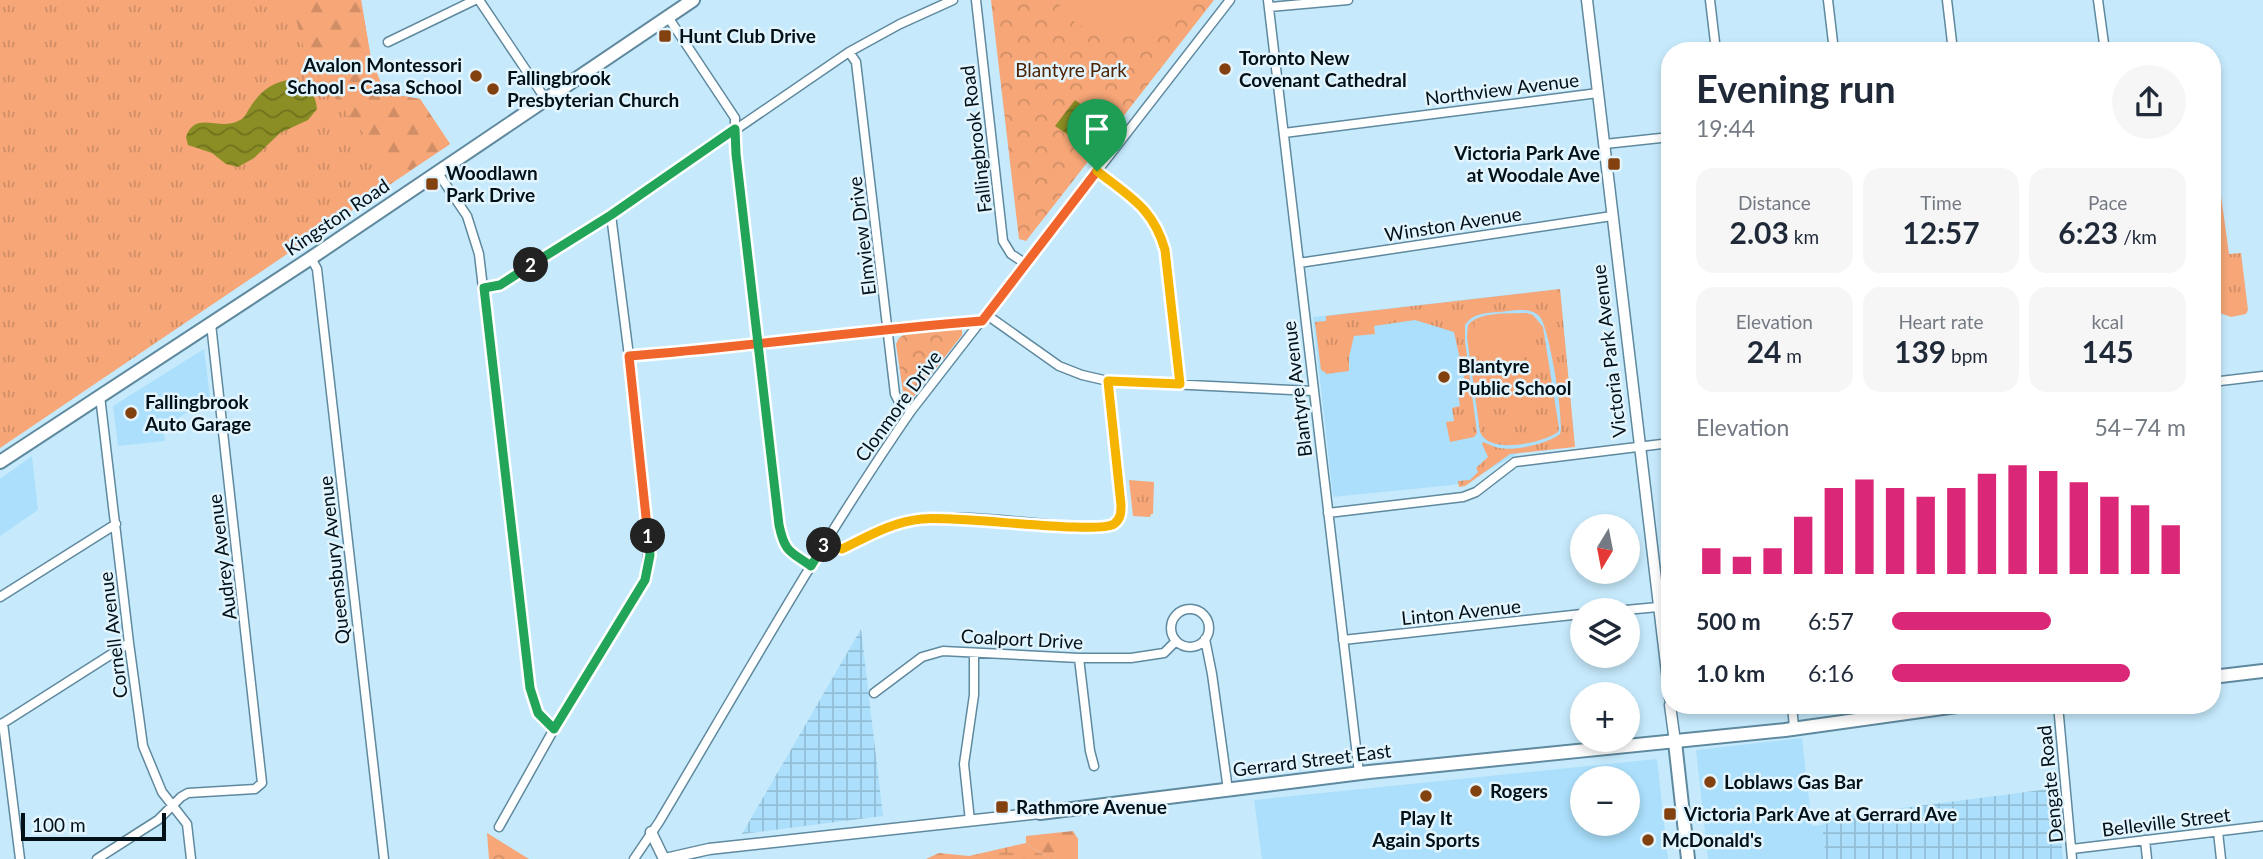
<!DOCTYPE html>
<meta charset="utf-8">
<style>
body{margin:0;font-family:Lato,sans-serif;background:#f6f6f7;color:#1f2937;height:100vh;display:flex;flex-direction:column;font-size:26px;white-space:nowrap}
*{box-sizing:border-box;margin:0}
p{font-size:23px;color:#747a83}
.icon{flex:none;width:38px;height:38px;fill:none;stroke:currentColor;stroke-width:2;stroke-linecap:round;stroke-linejoin:round}
.map{position:relative;flex:1;overflow:hidden}
.side{position:absolute;left:1661px;top:42px;width:560px;height:672px;display:flex;flex-direction:column;background:#fff;border-radius:28px;box-shadow:0 4px 10px #0003}
.side>*{flex:none}
.needle{width:46px;rotate:190deg}
.tools{position:absolute;left:1570px;top:514px;display:grid;gap:14px}
.tools a{display:grid;place-items:center;width:70px;height:70px;border-radius:50%;background:#fff;box-shadow:0 4px 10px #0003;font-size:35px}
.scale{position:absolute;left:21px;bottom:18px;width:145px;box-sizing:border-box;padding-left:7px;border:4px solid #021018;border-top:0;font-size:19px;line-height:24px;white-space:nowrap;color:#021018;-webkit-text-stroke:5px #e2f4fd;paint-order:stroke}
.pin{position:absolute;display:grid;place-items:center;width:60px;height:60px;color:#fff;margin:-72px -30px;border-radius:50% 50% 50% 0;rotate:-45deg;box-shadow:0 0 7px #0007}
.pin .icon{rotate:45deg}
.km{position:absolute;width:35px;height:35px;margin:-18px;border-radius:50%;background:#222;color:#fff;font-size:19px;line-height:35px;text-align:center}
.round{display:grid;place-items:center;flex:none;width:74px;height:74px;border-radius:37px;background:#f6f6f7}
.summary{display:flex;align-items:center;justify-content:space-between;height:119px;padding:0 35px}
h1{font-size:38px;font-weight:700;line-height:52px}
.figures{display:grid;grid-template-columns:repeat(3,1fr);gap:10px;height:119px;padding:7px 35px}
.figures div{display:grid;align-content:center;border-radius:18px;background:#f6f6f7;text-align:center}
.figures b{font-size:30px;font-weight:700}
.figures small{font-size:19px;font-weight:400}
.figures p{font-size:19px}
.chart{height:196px;padding:14px 35px}
.chart p{display:flex;justify-content:space-between}
.chart svg{width:100%;height:126px;margin-top:7px;stroke:#db2777;stroke-width:6}
ul{padding:0 35px;list-style:none;font-size:23px}
li{display:grid;grid-template-columns:112px 84px 1fr;align-items:center;height:52px}
li i{height:18px;border-radius:9px;background:#db2777}
.map>svg:first-child{display:block}
.built{fill:#abdffb;fill-rule:evenodd}
.industrial{fill:url(#industrial-grid)}
.grass{fill:url(#grass-tufts)}
.forest{fill:url(#forest-firs)}
.wetland{fill:url(#wetland-marsh)}
.park{fill:url(#park-crowns)}
.garden{fill:#f6a677}
.water{fill:url(#water-waves)}
.lines{fill:none;stroke-linecap:round;stroke-linejoin:round}
.minor-casing{stroke:#5f899e;stroke-width:11}
.tertiary-casing{stroke:#5f899e;stroke-width:13}
.primary-casing{stroke:#5f899e;stroke-width:16}
.minor{stroke:#fff;stroke-width:8}
.tertiary{stroke:#fff;stroke-width:10}
.primary{stroke:#fff;stroke-width:12}
.split-1-casing{stroke:#fff;stroke-width:14}
.split-2-casing{stroke:#fff;stroke-width:14}
.split-3-casing{stroke:#fff;stroke-width:14}
.split-4-casing{stroke:#fff;stroke-width:14}
.split-1{stroke:#f0652b;stroke-width:9}
.split-2{stroke:#22a559;stroke-width:9}
.split-3{stroke:#22a559;stroke-width:9}
.split-4{stroke:#f5b400;stroke-width:9}
.poi-dot{fill:#844110;stroke:#e2f4fd;stroke-width:2.5}
.labels{text-anchor:middle;stroke-width:5;stroke-linejoin:round;paint-order:stroke}
.poi-label{font-size:19px;font-weight:bold;fill:#021018;stroke:#e2f4fd;text-anchor:start}
.park-label{font-size:19px;fill:#4e2407;stroke:#e2f4fd}
.street-label{font-size:19px;fill:#021018;stroke:#e2f4fd}
</style>
<div class="map">
<svg width="2263" height="859" viewBox="0 0 2263 859">
<defs>
<pattern id="industrial-grid" width="8" height="8" patternUnits="userSpaceOnUse" patternTransform="scale(1.75)"><rect width="8" height="8" fill="#abdffb"/><path d="M0 4h8M4 0v8" fill="none" stroke="#92bed6"/></pattern>
<pattern id="grass-tufts" width="24" height="20" patternUnits="userSpaceOnUse" patternTransform="scale(1.75)"><rect width="24" height="20" fill="#f6a677"/><path d="M3 7l-1-3M5 7V3M7 7l1-3M15 17l-1-3M17 17v-4M19 17l1-3" fill="none" stroke="#d18e66"/></pattern>
<pattern id="forest-firs" width="22" height="20" patternUnits="userSpaceOnUse" patternTransform="scale(1.75)"><rect width="22" height="20" fill="#f6a677"/><path d="M5 1l3.5 6h-7zM16 11l3.5 6h-7z" fill="#d18e66"/></pattern>
<pattern id="wetland-marsh" width="20" height="14" patternUnits="userSpaceOnUse" patternTransform="scale(1.75)"><rect width="20" height="14" fill="#f6a677"/><path d="M1 5h8M5 5V1M11 12h8M15 12V8" fill="none" stroke="#d18e66"/></pattern>
<pattern id="park-crowns" width="20" height="18" patternUnits="userSpaceOnUse" patternTransform="scale(1.75)"><rect width="20" height="18" fill="#f6a677"/><path d="M2 6a3 3 0 1 1 6 0M12 15a3 3 0 1 1 6 0" fill="none" stroke="#d18e66"/></pattern>
<pattern id="water-waves" width="16" height="10" patternUnits="userSpaceOnUse" patternTransform="scale(1.75)"><rect width="16" height="10" fill="#8b8e24"/><path d="M0 5q4-4 8 0t8 0" fill="none" stroke="#6f731e"/></pattern>
</defs>
<rect width="100%" height="100%" fill="#c6eafc"/>
<!-- built -->
<path class="built" d="M1560,289L1574,437L1533,445L1469,481L1453,485L1333,497L1313,317Z
M204,349L210,397L163,428L165,441L118,446L113,406Z
M32,456L38,510L0,536V479Z
M1802,738L1812,826L1822,825L1826,859H1708L1696,750Z
M1657,759L1668,859H1262L1254,800ZM1582,779H1628V824H1582Z"/>
<!-- industrial -->
<path class="industrial" d="M861,629L883,816L742,834Z
M2057,788L2063,859H1826L1822,825L1825,818Z"/>
<!-- grass -->
<path class="grass" d="M0,0H361L371,59L385,93L420,99L450,144L0,448Z
M2219,181L2229,254L2241,253L2248,310L2246,314L2231,317L2220,313L2212,251V182Z
M1560,289L1575,447L1510,454L1465,486L1459,487L1458,481L1470,480L1478,472L1476,468L1488,457L1482,444L1483,442C1489,444 1494,447 1499,448C1516,451 1547,444 1560,434C1565,422 1549,327 1540,317C1530,306 1512,311 1499,312C1486,313 1473,313 1465,325V341L1477,433L1474,437L1450,442L1446,422L1454,421L1452,408L1460,406L1458,393L1467,391L1454,332L1415,320L1374,326L1375,334L1354,336L1349,357V371L1326,374L1325,372L1321,370L1315,322L1326,321V316Z
M1527,313L1533,315L1543,327L1559,428L1558,432C1543,443 1489,455 1480,432L1467,337L1468,325C1480,311 1510,314 1527,313Z
M1129,480L1154,482L1153,514H1151L1150,517L1133,516Z"/>
<!-- forest -->
<path class="forest" d="M291,0H361L371,59L385,93L420,99L450,144L400,177L348,115L307,60Z
M1073,831L1078,839V859H1049L1026,843V836Z"/>
<!-- wetland -->
<path class="wetland" d="M1026,843L1049,859H926L939,853L969,856Z"/>
<!-- park -->
<path class="park" d="M991,0H1214L1026,241L1019,239Z
M956,328L962,329V335L912,399H904L896,344L899,338L905,334Z
M487,833L529,859H489Z"/>
<!-- garden -->
<path class="garden" d="M1057,0H1196C1192,6 1187,13 1182,17C1152,44 1100,42 1069,18C1063,15 1060,6 1057,0Z
M1518,316L1528,319L1530,340L1521,345L1528,405L1485,410L1474,321Z"/>
<!-- water -->
<path class="water" d="M293,79C307,82 316,95 317,109L308,120L280,133L254,158L238,167L226,164L212,153L188,145L186,137C195,110 219,131 238,121C244,119 246,114 249,109C260,91 272,82 293,79Z
M1075,100L1090,111L1071,137L1055,126Z"/>
<g class="lines">
<!-- minor casing -->
<g class="minor-casing">
<path id="minor" d="M479,0L546,100
M976,0L1003,241L1011,254L1026,264
M1268,0L1359,773
M1710,0L1716,51
M1828,0L1834,51
M1947,0L1953,51
M2098,0L2105,51
M1269,7L1348,0
M668,17L735,118V154L779,525C784,552 790,551 811,566
M388,42L475,0
M849,52L856,62L895,394L899,402L911,411
M1284,133L1598,93
M1605,144L1670,137
M1097,171C1130,196 1153,208 1165,250L1180,384
M438,173L467,216L479,254L530,688L538,713L554,729
M311,258L317,269L384,859
M1299,263L1612,216
M484,287L500,285L611,215L849,52L900,24L953,0
M987,315L1059,366L1082,375L1108,381L1313,391
M629,356L757,345L889,328L983,321
M2212,382L2263,376
M100,396L129,643L143,746L162,792L187,824L191,859
M1328,513L1463,497L1476,492L1515,462L1670,443
M825,542L842,549C869,536 892,522 922,519C963,514 1014,522 1056,525C1072,526 1093,531 1109,526C1120,523 1121,514 1121,505L1108,381
M0,597L116,524
M1171 628a19 19 0 1 1 38 0a19 19 0 1 1-38 0Z
M1615,611L1658,607
M1205,639L1212,674L1228,790
M1343,640L1582,614
M1079,658L1090,751L1094,766
M874,693L922,657L943,651L1079,658H1131L1164,653L1176,641
M1792,705L1794,728
M2058,705L2072,859
M3,723L20,859
M0,725L129,643
M970,821L964,764L974,695V653
M499,827L554,729L645,580L649,547L629,356L611,215
M2218,832L2221,859
M2145,840L2147,859
M2072,849L2263,826
M97,859L158,820L181,797L188,793L255,789L262,783L211,324
M634,859L659,822C741,684 820,543 911,411L1230,0"/>
</g>
<!-- tertiary casing -->
<g class="tertiary-casing">
<path id="tertiary" d="M1587,0L1670,698
M1670,705L1675,742
M651,832L664,859
M665,859L709,849L1040,813"/>
</g>
<!-- primary casing -->
<g class="primary-casing">
<path id="primary" d="M0,462L311,258L693,0
M2212,677L2263,671
M1675,742L1688,859
M1040,813L1369,772L1785,730L1964,705"/>
</g>
<!-- minor -->
<use href="#minor" class="minor"/>
<!-- tertiary -->
<use href="#tertiary" class="tertiary"/>
<!-- primary -->
<use href="#primary" class="primary"/>
</g>
<g class="lines">
<!-- split-1 casing -->
<g class="split-1-casing">
<path id="split-1" d="M648,536L629,356C747,347 864,330 982,321L1097,171"/>
</g>
<!-- split-2 casing -->
<g class="split-2-casing">
<path id="split-2" d="M531,265L500,285L484,288L530,688L538,713L554,729L645,580L650,555L648,536"/>
</g>
<!-- split-3 casing -->
<g class="split-3-casing">
<path id="split-3" d="M531,265L611,215L735,129L736,154L779,525C785,553 790,551 811,566L824,545"/>
</g>
<!-- split-4 casing -->
<g class="split-4-casing">
<path id="split-4" d="M824,545L825,542L842,549C869,536 892,522 922,519C955,515 1098,535 1114,524C1121,519 1121,512 1121,505L1108,381L1180,384L1165,250C1153,208 1130,197 1097,171"/>
</g>
<!-- split-1 -->
<use href="#split-1" class="split-1"/>
<!-- split-2 -->
<use href="#split-2" class="split-2"/>
<!-- split-3 -->
<use href="#split-3" class="split-3"/>
<!-- split-4 -->
<use href="#split-4" class="split-4"/>
</g>
<!-- markers -->
<g class="poi-dot">
<rect x="658" y="29" width="14" height="14" rx="3.5"/>
<circle cx="1225" cy="69" r="7"/>
<circle cx="476" cy="76" r="7"/>
<circle cx="493" cy="89" r="7"/>
<rect x="1607" y="157" width="14" height="14" rx="3.5"/>
<rect x="425" y="177" width="14" height="14" rx="3.5"/>
<circle cx="1444" cy="377" r="7"/>
<circle cx="131" cy="413" r="7"/>
<circle cx="1710" cy="782" r="7"/>
<circle cx="1476" cy="791" r="7"/>
<circle cx="1426" cy="796" r="7"/>
<rect x="995" y="800" width="14" height="14" rx="3.5"/>
<rect x="1663" y="807" width="14" height="14" rx="3.5"/>
<circle cx="1648" cy="840" r="7"/>
</g>
<g class="labels">
<!-- poi labels -->
<g class="poi-label">
<text x="679" y="43">Hunt Club Drive</text>
<text x="1239" y="65">Toronto New<tspan x="1239" dy="22">Covenant Cathedral</tspan></text>
<text x="462" y="72" text-anchor="end">Avalon Montessori<tspan x="462" dy="22">School - Casa School</tspan></text>
<text x="507" y="85">Fallingbrook<tspan x="507" dy="22">Presbyterian Church</tspan></text>
<text x="1600" y="160" text-anchor="end">Victoria Park Ave<tspan x="1600" dy="22">at Woodale Ave</tspan></text>
<text x="446" y="180">Woodlawn<tspan x="446" dy="22">Park Drive</tspan></text>
<text x="1458" y="373">Blantyre<tspan x="1458" dy="22">Public School</tspan></text>
<text x="145" y="409">Fallingbrook<tspan x="145" dy="22">Auto Garage</tspan></text>
<text x="1724" y="789">Loblaws Gas Bar</text>
<text x="1490" y="798">Rogers</text>
<text x="1016" y="814">Rathmore Avenue</text>
<text x="1684" y="821">Victoria Park Ave at Gerrard Ave</text>
<text x="1426" y="825" text-anchor="middle">Play It<tspan x="1426" dy="22">Again Sports</tspan></text>
<text x="1662" y="847">McDonald's</text>
</g>
<!-- park labels -->
<g class="park-label">
<text x="1071" y="77">Blantyre Park</text>
</g>
<!-- street labels -->
<g class="street-label">
<text transform="translate(1502 89) rotate(-7)" y="7">Northview Avenue</text>
<text transform="translate(976 139) rotate(-97)" y="7">Fallingbrook Road</text>
<text transform="translate(337 217) rotate(-34)" y="7">Kingston Road</text>
<text transform="translate(1453 224) rotate(-9)" y="7">Winston Avenue</text>
<text transform="translate(862 236) rotate(-97)" y="7">Elmview Drive</text>
<text transform="translate(1609 351) rotate(-97)" y="7">Victoria Park Avenue</text>
<text transform="translate(1297 389) rotate(-97)" y="7">Blantyre Avenue</text>
<text transform="translate(898 406) rotate(-54)" y="7">Clonmore Drive</text>
<text transform="translate(222 557) rotate(-97)" y="7">Audrey Avenue</text>
<text transform="translate(334 560) rotate(-96)" y="7">Queensbury Avenue</text>
<text transform="translate(1461 612) rotate(-6)" y="7">Linton Avenue</text>
<text transform="translate(113 635) rotate(-97)" y="7">Cornell Avenue</text>
<text transform="translate(1022 639) rotate(3)" y="7">Coalport Drive</text>
<text transform="translate(1312 760) rotate(-7)" y="7">Gerrard Street East</text>
<text transform="translate(2050 784) rotate(-96)" y="7">Dengate Road</text>
<text transform="translate(2166 822) rotate(-7)" y="7">Belleville Street</text>
</g>
</g>
</svg>
<div class="tools">
<a><svg class="needle" viewBox="-14 -14 28 28"><path d="M0-13l5 13h-10z" fill="#e53935"/><path d="M0 13l5-13h-10z" fill="#747a83"/></svg></a>
<a><svg class="icon" aria-label="layers" viewBox="0 0 24 24"><path d="M12 4l9 5-9 5-9-5zM3 14l9 5 9-5"/></svg></a>
<a>+</a>
<a>−</a>
</div>
<div class="scale">100 m</div>
<div class="pin" style="left:1097px;top:171px;background:#1e9e55"><svg class="icon" aria-label="arrive" viewBox="0 0 24 24"><path d="M6 21V4h12l-3 4 3 4H6"/></svg></div>
<b class="km" style="left:648px;top:536px">1</b>
<b class="km" style="left:531px;top:265px">2</b>
<b class="km" style="left:824px;top:545px">3</b>
<section class="side">
<div class="summary"><div><h1>Evening run</h1><p>19:44</p></div><a class="round"><svg class="icon" aria-label="share" viewBox="0 0 24 24"><path d="M12 15V3M7 8l5-5 5 5M5 13v7h14v-7"/></svg></a></div>
<div class="figures">
<div><p>Distance</p><b>2.03<small> km</small></b></div>
<div><p>Time</p><b>12:57</b></div>
<div><p>Pace</p><b>6:23<small> /km</small></b></div>
</div>
<div class="figures">
<div><p>Elevation</p><b>24<small> m</small></b></div>
<div><p>Heart rate</p><b>139<small> bpm</small></b></div>
<div><p>kcal</p><b>145</b></div>
</div>
<div class="chart"><p><span>Elevation</span>54–74 m</p>
<svg viewBox="0 0 160 44" preserveAspectRatio="none"><path d="M5 44V35M15 44V38M25 44V35M35 44V24M45 44V14M55 44V11M65 44V14M75 44V17M85 44V14M95 44V9M105 44V6M115 44V8M125 44V12M135 44V17M145 44V20M155 44V27"/></svg>
</div>
<ul>
<li><b>500 m</b>6:57<i style="width:54%"></i></li>
<li><b>1.0 km</b>6:16<i style="width:81%"></i></li>
</ul>
</section>
</div>
